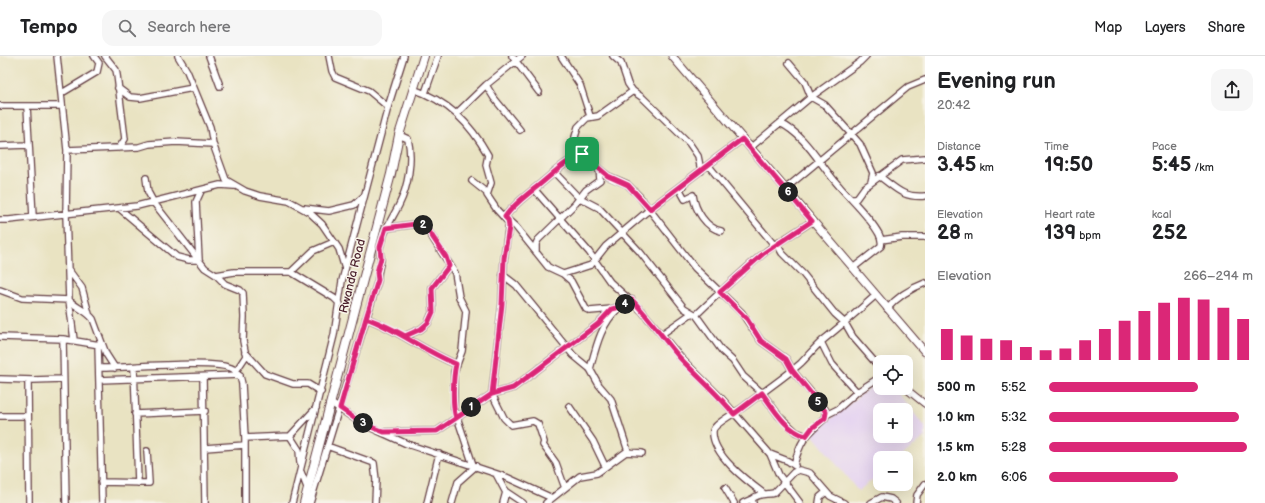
<!DOCTYPE html>
<meta charset="utf-8">
<style>
body{margin:0;font-family:"Balsamiq Sans",sans-serif;background:#f6f6f6;color:#202124;height:100vh;display:flex;flex-direction:column;font-size:15px;white-space:nowrap}
*{box-sizing:border-box;margin:0}
p{font-size:13px;color:#757577}
.icon{flex:none;width:22px;height:22px;fill:none;stroke:currentColor;stroke-width:2;stroke-linecap:round;stroke-linejoin:round}
.map{position:relative;flex:1;overflow:hidden}
.details{display:flex;flex-direction:column;background:#fff;width:340px}
.details>*{flex:none}
.fabs{position:absolute;left:873px;top:299px;display:grid;gap:8px}
.fabs a{display:grid;place-items:center;width:40px;height:40px;border-radius:8px;background:#fff;box-shadow:0 4px 16px #0002;font-size:20px}
.pin{position:absolute;display:grid;place-items:center;width:34px;height:34px;color:#fff;margin:-17px;border-radius:8px;box-shadow:0 2px 6px #0006}
.km{position:absolute;width:20px;height:20px;margin:-10px;border-radius:50%;background:#222;color:#fff;font-size:11px;line-height:20px;text-align:center}
.round{display:grid;place-items:center;flex:none;width:42px;height:42px;border-radius:12px;background:#f6f6f6}
.headline{display:flex;align-items:center;justify-content:space-between;height:68px;padding:0 12px}
h1{font-size:22px;font-weight:700;line-height:30px}
.metrics{display:grid;grid-template-columns:repeat(3,1fr);gap:6px;height:68px;padding:4px 12px}
.metrics div{display:grid;align-content:center}
.metrics b{font-size:20px;font-weight:700}
.metrics small{font-size:11px;font-weight:400}
.metrics p{font-size:11px}
.chart{height:112px;padding:8px 12px}
.chart p{display:flex;justify-content:space-between}
.chart svg{width:100%;height:72px;margin-top:4px;stroke:#db2777;stroke-width:6}
ul{padding:0 12px;list-style:none;font-size:13px}
li{display:grid;grid-template-columns:64px 48px 1fr;align-items:center;height:30px}
li i{height:10px;border-radius:5px;background:#db2777}
header{display:flex;align-items:center;gap:24px;box-sizing:border-box;height:56px;padding:0 20px;background:#fff;border-bottom:1px solid #e0e0e0}
header strong{font-size:19px}
nav{display:flex;gap:22px;margin-inline-start:auto;font-size:14px}
.search{width:280px;height:36px;background:#f6f6f6;display:flex;align-items:center;gap:10px;box-sizing:border-box;padding:0 14px;border-radius:12px;color:#757577;font-size:15px}
main{display:flex;flex:1;min-height:0}
.map>svg:first-child{display:block}
.built{fill:#e5d3f1;fill-rule:evenodd}
.lines{fill:none;stroke-linecap:round;stroke-linejoin:round}
.minor-casing{stroke:#623c42;stroke-width:8}
.major-casing{stroke:#623c42;stroke-width:9}
.highway-casing{stroke:#623c42;stroke-width:10}
.minor{stroke:#fff;stroke-width:5.5}
.major{stroke:#fff;stroke-width:7}
.highway{stroke:#fff;stroke-width:8}
.route-casing{stroke:#fff;stroke-width:8}
.route{stroke:#db2777;stroke-width:5}
.labels{text-anchor:middle;stroke-width:3;stroke-linejoin:round;paint-order:stroke}
.street-label{font-size:12px;fill:#4a1f2b;stroke:#f7f3e8}
</style>
<header>
<strong>Tempo</strong>
<div class="search"><svg class="icon" aria-label="search" viewBox="0 0 24 24"><circle cx="10" cy="10" r="6"/><path d="M15 15l6 6"/></svg>Search here</div>
<nav><a>Map</a><a>Layers</a><a>Share</a></nav>
</header>
<main>
<div class="map">
<svg width="925" height="447" viewBox="0 0 925 447">
<rect width="100%" height="100%" fill="#f7f3e8"/>
<filter id="ink" filterUnits="userSpaceOnUse"><feTurbulence type="fractalNoise" baseFrequency=".025" numOctaves="2"/><feDisplacementMap in="SourceGraphic" scale="8" xChannelSelector="R" yChannelSelector="G"/><feConvolveMatrix kernelMatrix="1 2 1 2 8 2 1 2 1" color-interpolation-filters="sRGB"/></filter>
<filter id="wash" filterUnits="userSpaceOnUse"><feTurbulence type="fractalNoise" baseFrequency=".012" numOctaves="4" result="noise"/><feDisplacementMap in="SourceGraphic" scale="16" xChannelSelector="R" yChannelSelector="G"/><feGaussianBlur stdDeviation="0.9" result="paint"/><feColorMatrix in="noise" values="0 0 0 0 0 0 0 0 0 0 0 0 0 0 0 0 0 1.4 0 .05"/><feComposite in="paint" operator="in"/></filter>
<g filter="url(#wash)">
<rect width="100%" height="100%" fill="#e9e3c2"/>
<!-- built -->
<path class="built" d="M880,323V332H894L925,371V381L899,402H880V418L858,435L812,378ZM880,354H906V380H880Z"/>
</g>
<g filter="url(#ink)">
<g class="lines">
<!-- minor casing -->
<g class="minor-casing">
<path id="minor" d="M57,0L67,94L66,159L69,244L74,284
M105,0L116,14L117,19L125,83L119,92
M178,0L187,15L210,71L213,88L226,124L245,135L260,140L289,145L309,156L322,168L339,193L345,213
M209,0L220,30
M329,0L332,15L335,21L369,35L388,51
M512,0L539,36
M561,0L580,29L590,60
M789,7L805,26L811,41L825,49L860,88L873,117L871,126
M486,29L494,42L520,74
M118,32L130,41L140,42L193,32
M413,33C448,45 470,67 488,99L486,109L491,127L487,139L497,154L509,167L504,203L502,248L492,338L504,362L511,369L533,365L538,368L544,386L543,389L556,407L565,432
M633,35L643,42L689,87L698,100L701,115
M62,37L97,16L99,7L94,0
M425,37L438,0
M0,50H62
M27,50L33,161
M457,57L486,29L522,0
M780,67C806,79 821,111 840,131C853,146 869,160 879,178C881,182 882,186 881,190L853,212
M0,90L29,89
M750,92L811,41L860,6L866,0
M67,94L139,91L149,88L176,86L213,88
M708,109L775,190
M599,113L608,120L627,128L639,140L695,212L742,257L761,285L786,303L792,314L825,353L826,359L825,362C806,380 801,382 794,409
M554,116L578,141L599,152L640,196L684,252L696,259L722,295L733,305L743,320L762,337L779,360L796,376L806,380
M879,120C896,132 902,142 925,140
M146,122L148,136L154,147L205,212L216,219L234,216H291L313,195L334,186
M472,125L487,137
M683,130L680,134L685,143L693,139C695,154 706,172 721,175
M534,133L589,196L610,226L642,255L681,302L721,342L770,398L779,419L800,447
M785,133L908,31L925,24
M852,143H856L864,132L902,104L925,102
M304,152L329,155L354,149L364,140
M120,153L177,201L189,204H199L196,146L201,135
M505,161C513,149 523,142 534,133C550,121 563,106 582,98
M0,164H9L137,150L220,129L234,130
M508,164L516,171L548,211L563,218L571,225L586,253L590,255L612,253
M386,172L416,168L425,170L455,217L459,241L466,255L462,295L454,316V352L473,409
M881,184L902,181H925
M777,188L782,197L803,218L835,258L845,267L853,281L880,312
M536,196V188L538,184L575,148L586,134L600,124L599,113L582,98L576,88L575,81L578,71L587,62L598,60L633,35L628,28L621,7L613,0
M68,213L82,232L89,258
M291,216L334,242L340,248
M563,218L591,209L606,190L650,153L742,83
M216,219L225,228L240,234L243,237L244,261L243,285L246,300L236,315
M503,219L516,229L573,299L590,313L599,329L611,343L628,395
M0,234L22,242L69,244C76,252 86,254 93,263L106,298L115,312
M887,253C898,240 909,233 925,227
M696,259C718,238 740,217 764,197C779,185 797,176 812,165
M366,262C398,274 424,295 456,308
M662,278L692,257
M405,280L421,273L428,267L433,255L432,232L449,210
M0,281L63,283L100,289
M63,283L66,447
M821,286L832,308L857,336
M98,288L102,447
M245,296L265,318L293,328H308L321,336
M134,311L138,427
M99,312C124,312 217,303 233,313C239,316 241,322 242,328L245,382V447
M590,313C596,291 601,268 618,253
M203,321L205,447
M0,323L33,324L63,323
M28,324L29,447
M99,324L240,319
M905,332L925,348
M331,347L361,367L407,388L506,421L552,442
M569,350L593,385L605,410
M135,358L205,355
M826,359L838,353L857,336L880,321
M0,360H28
M384,376L437,375L492,338L513,332L598,268L612,253L620,251L632,244
M290,380L299,394L300,407
M245,382L290,380L316,352
M327,390L374,407L376,424L375,447
M205,392L245,389
M770,398L788,405L795,410
M301,416L308,434
M496,418L505,435L523,447
M101,426L149,427L147,395
M725,432L734,447
M763,437C747,425 711,398 713,375C713,368 739,355 746,349C764,335 784,322 801,307C808,300 815,291 822,285C841,270 858,255 876,239
M292,447L334,279L342,225L388,51L404,0
M310,447L378,224C377,216 380,211 381,203C381,199 379,195 380,191C383,175 392,163 399,149C408,131 413,104 408,83L399,79
M427,447L439,398
M452,447L458,426L476,410
M503,447L506,436
M546,447L580,420L597,417L626,396L642,397
M743,447L752,443
M753,447L752,443C759,437 766,439 774,437L794,416L799,414L810,417L830,440L844,447
M819,447L820,441L826,436
M871,447L882,441L891,443L896,447
M916,447L917,439L925,428"/>
</g>
<!-- major casing -->
<g class="major-casing">
<path id="major" d="M672,0L925,296"/>
</g>
<!-- highway casing -->
<g class="highway-casing">
<path id="highway" d="M304,447L391,118L399,79L424,0"/>
</g>
<!-- minor -->
<use href="#minor" class="minor"/>
<!-- major -->
<use href="#major" class="major"/>
<!-- highway -->
<use href="#highway" class="highway"/>
</g>
</g>
<g class="lines" filter="url(#ink)">
<!-- route casing -->
<g class="route-casing">
<path id="route" d="M582,98C563,106 550,121 534,133C523,142 513,149 505,161L508,164L509,171L504,202L502,248L492,338L456,362C452,350 453,321 456,308C424,295 398,274 366,262L378,224L377,216L381,202L380,191L386,172L416,168L426,171L446,201L449,210L432,232L433,256L428,267L421,273L405,280C393,273 380,267 366,262L340,352L361,367L384,376L437,375L492,338L513,332L598,268L612,253L620,251L632,244C650,262 664,284 681,303C699,322 718,338 734,358L762,337C773,352 787,376 806,380L812,372L825,362L826,356L792,314L786,303L761,285L747,263L720,236L764,197L812,165L742,83L650,153L628,129L608,120L582,98"/>
</g>
<!-- route -->
<use href="#route" class="route"/>
</g>
<g class="labels">
<!-- street labels -->
<g class="street-label">
<text transform="translate(352 220) rotate(-76)" y="4">Rwanda Road</text>
</g>
</g>
</svg>
<div class="fabs">
<a><svg class="icon" aria-label="locate" viewBox="0 0 24 24"><circle cx="12" cy="12" r="6"/><path d="M12 2v4M12 18v4M2 12h4M18 12h4"/></svg></a>
<a>+</a>
<a>−</a>
</div>
<div class="pin" style="left:582px;top:98px;background:#1e9e55"><svg class="icon" aria-label="arrive" viewBox="0 0 24 24"><path d="M6 21V4h12l-3 4 3 4H6"/></svg></div>
<b class="km" style="left:471px;top:351px">1</b>
<b class="km" style="left:423px;top:169px">2</b>
<b class="km" style="left:363px;top:367px">3</b>
<b class="km" style="left:625px;top:248px">4</b>
<b class="km" style="left:818px;top:346px">5</b>
<b class="km" style="left:788px;top:136px">6</b>
</div>
<section class="details">
<div class="headline"><div><h1>Evening run</h1><p>20:42</p></div><a class="round"><svg class="icon" aria-label="share" viewBox="0 0 24 24"><path d="M12 15V3M7 8l5-5 5 5M5 13v7h14v-7"/></svg></a></div>
<div class="metrics">
<div><p>Distance</p><b>3.45<small> km</small></b></div>
<div><p>Time</p><b>19:50</b></div>
<div><p>Pace</p><b>5:45<small> /km</small></b></div>
</div>
<div class="metrics">
<div><p>Elevation</p><b>28<small> m</small></b></div>
<div><p>Heart rate</p><b>139<small> bpm</small></b></div>
<div><p>kcal</p><b>252</b></div>
</div>
<div class="chart"><p><span>Elevation</span>266–294 m</p>
<svg viewBox="0 0 160 44" preserveAspectRatio="none"><path d="M5 44V25M15 44V29M25 44V31M35 44V32M45 44V36M55 44V38M65 44V37M75 44V32M85 44V25M95 44V20M105 44V14M115 44V9M125 44V6M135 44V7M145 44V12M155 44V19"/></svg>
</div>
<ul>
<li><b>500 m</b>5:52<i style="width:73%"></i></li>
<li><b>1.0 km</b>5:32<i style="width:93%"></i></li>
<li><b>1.5 km</b>5:28<i style="width:97%"></i></li>
<li><b>2.0 km</b>6:06<i style="width:63%"></i></li>
</ul>
</section>
</main>
